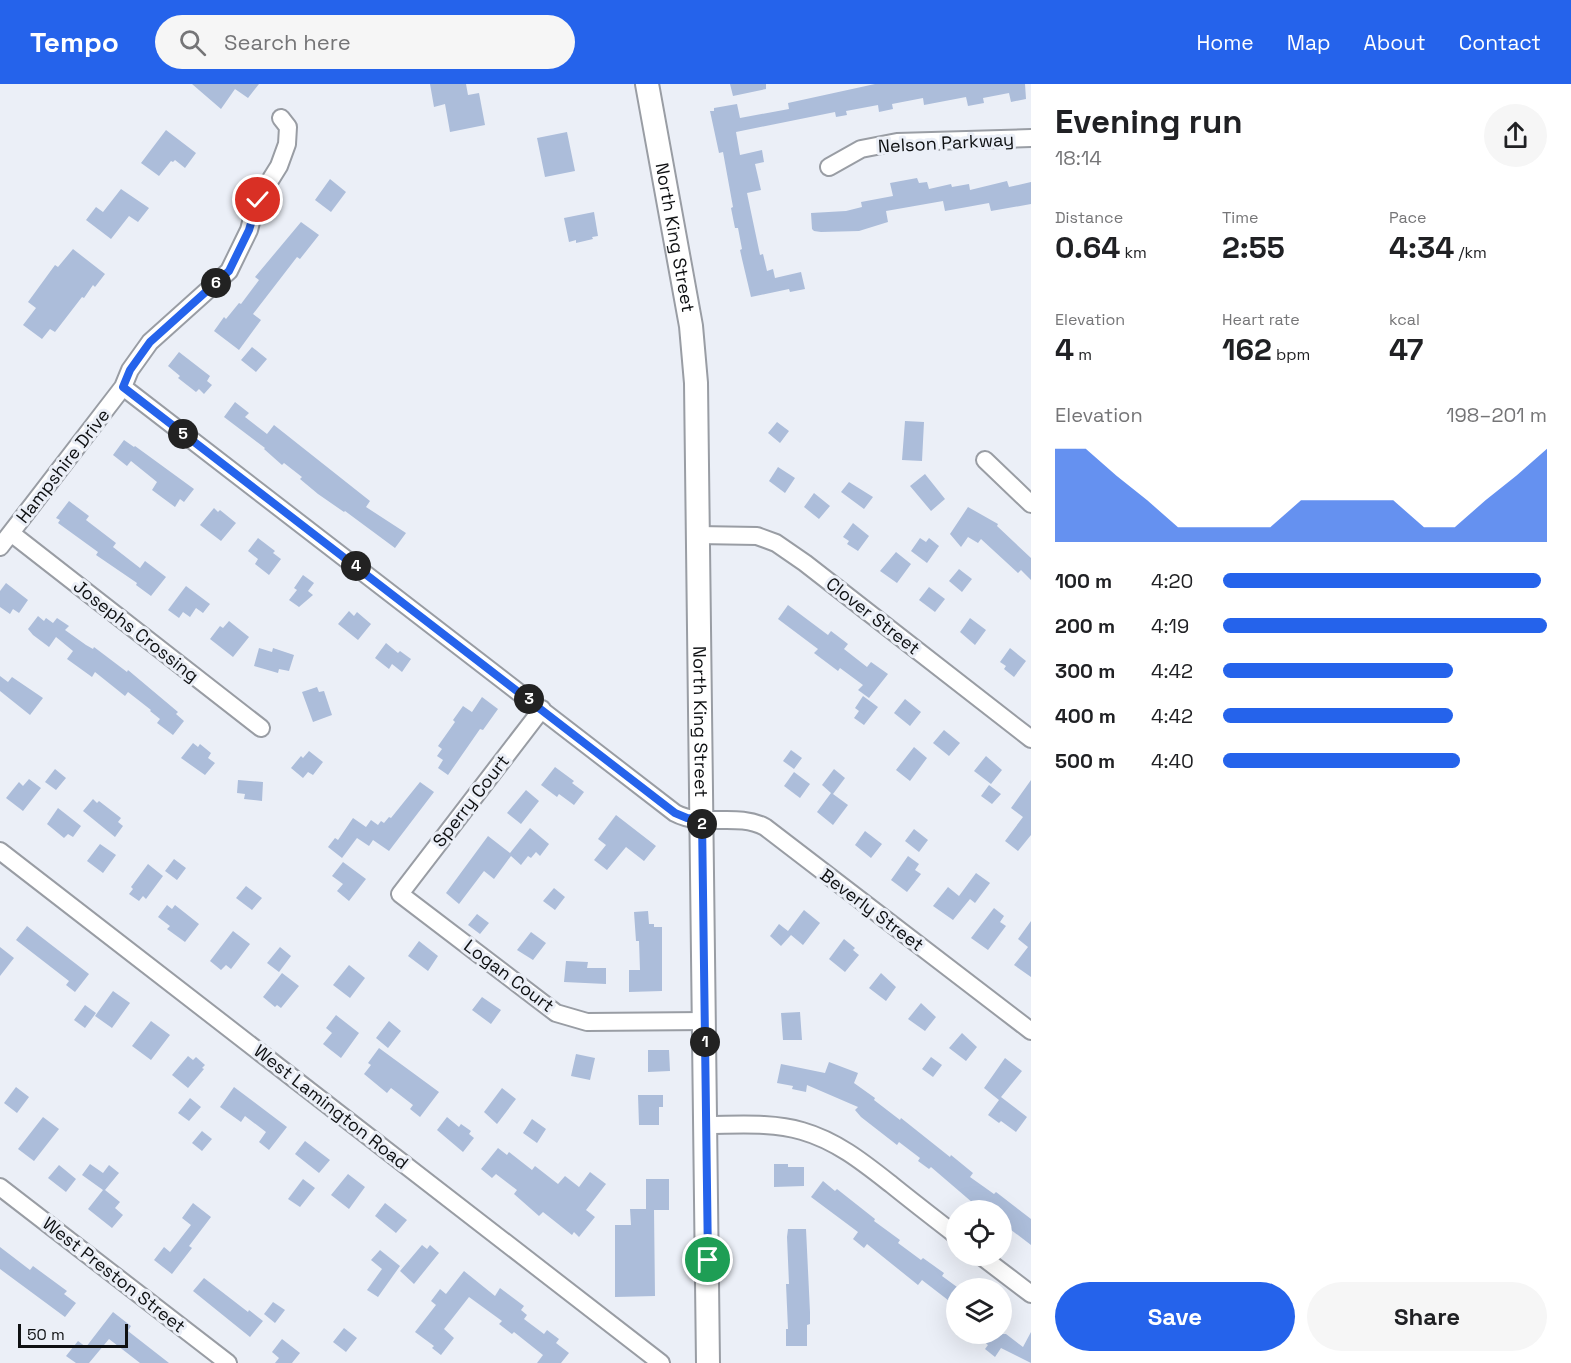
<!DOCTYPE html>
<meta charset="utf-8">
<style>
body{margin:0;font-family:"Space Grotesk",sans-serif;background:#f6f6f6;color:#202124;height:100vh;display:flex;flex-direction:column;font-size:22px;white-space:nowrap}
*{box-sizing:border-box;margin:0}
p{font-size:20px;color:#757577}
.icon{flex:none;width:33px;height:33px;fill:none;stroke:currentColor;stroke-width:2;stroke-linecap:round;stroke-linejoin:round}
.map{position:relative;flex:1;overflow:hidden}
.sheet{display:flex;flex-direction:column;background:#fff;width:540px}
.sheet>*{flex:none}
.tools{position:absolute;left:946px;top:1116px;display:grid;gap:12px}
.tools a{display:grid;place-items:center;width:66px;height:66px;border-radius:50%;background:#fff;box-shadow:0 6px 24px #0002;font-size:30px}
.scale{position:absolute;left:18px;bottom:15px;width:110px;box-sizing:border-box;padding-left:6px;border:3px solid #0e1012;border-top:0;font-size:16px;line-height:21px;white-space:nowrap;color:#0e1012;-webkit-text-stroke:4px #ebeff7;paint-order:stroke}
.pin{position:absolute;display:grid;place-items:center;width:51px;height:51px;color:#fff;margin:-26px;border:3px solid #fff;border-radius:50%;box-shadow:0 2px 6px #0007}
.km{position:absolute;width:30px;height:30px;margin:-15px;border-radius:50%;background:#222;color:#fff;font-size:16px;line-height:30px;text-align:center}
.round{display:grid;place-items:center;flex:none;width:63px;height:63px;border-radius:32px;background:#f6f6f6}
.summary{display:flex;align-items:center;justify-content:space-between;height:102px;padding:0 24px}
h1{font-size:33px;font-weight:800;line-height:45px}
.metrics{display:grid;grid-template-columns:repeat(3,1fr);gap:9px;height:102px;padding:6px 24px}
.metrics div{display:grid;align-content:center}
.metrics b{font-size:30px;font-weight:800}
.metrics small{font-size:16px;font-weight:400}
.metrics p{font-size:16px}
.chart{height:168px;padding:12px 24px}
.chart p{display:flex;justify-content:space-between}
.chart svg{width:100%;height:108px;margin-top:6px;fill:#2563eb;opacity:.7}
.cta{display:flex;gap:12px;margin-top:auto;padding:12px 24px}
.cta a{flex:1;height:69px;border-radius:36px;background:#2563eb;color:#fff;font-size:24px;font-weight:800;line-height:69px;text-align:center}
.cta a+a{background:#f6f6f6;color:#202124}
ul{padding:0 24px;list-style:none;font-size:20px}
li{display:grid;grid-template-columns:96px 72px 1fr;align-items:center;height:45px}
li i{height:15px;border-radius:8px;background:#2563eb}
header{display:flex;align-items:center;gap:36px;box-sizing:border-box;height:84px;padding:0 30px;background:#2563eb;color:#fff}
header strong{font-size:28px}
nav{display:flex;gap:33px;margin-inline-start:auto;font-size:21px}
.search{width:420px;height:54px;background:#f6f6f6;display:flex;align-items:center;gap:15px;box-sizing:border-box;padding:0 21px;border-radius:33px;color:#757577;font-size:22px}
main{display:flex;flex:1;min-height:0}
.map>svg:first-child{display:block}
.building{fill:#acbdda}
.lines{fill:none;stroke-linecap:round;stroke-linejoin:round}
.street-casing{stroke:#999da4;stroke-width:20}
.secondary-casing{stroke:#999da4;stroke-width:26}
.street{stroke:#fff;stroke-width:16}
.secondary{stroke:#fff;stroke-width:22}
.route-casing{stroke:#fff;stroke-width:12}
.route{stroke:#2563eb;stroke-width:8}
.labels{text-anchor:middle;stroke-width:6;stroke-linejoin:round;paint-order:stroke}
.street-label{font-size:18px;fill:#0e1012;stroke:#ebeff7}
</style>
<header>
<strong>Tempo</strong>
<div class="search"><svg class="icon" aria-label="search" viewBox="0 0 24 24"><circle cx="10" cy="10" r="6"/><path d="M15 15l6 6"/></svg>Search here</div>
<nav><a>Home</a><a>Map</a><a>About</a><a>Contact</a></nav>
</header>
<main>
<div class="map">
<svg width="1031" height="1279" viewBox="0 0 1031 1279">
<rect width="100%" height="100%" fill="#ebeff7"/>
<!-- building -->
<path class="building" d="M192,0H259L248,14L235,5L221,25Z
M430,0H466L468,11L479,9L485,41L450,48L445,20L434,23Z
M730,0H766V5L733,12Z
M875,0H1025L1026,15L1011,18L1009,9L983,14L984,19L968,22L966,13L924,21L923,14L892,20L893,25L879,28L878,21L846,27L847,31L836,33L835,28L736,48L740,71L762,66L764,78L755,80L761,106L747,109L760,171L763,170L767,187L773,185L775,194L801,188L805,205L790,208L789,205L751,213L742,175L740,166L742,165L738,144H735L731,124L733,123L723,68L719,69L710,27H714V24L737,20L740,34L789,25L788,19Z
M166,46L196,69L185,84L175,76L173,78L171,77L159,92L141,79Z
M567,48L575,87L545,93L537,54Z
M917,94L919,99L927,98L929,105L951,100L952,103L969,100L970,106L1007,97L1009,103L1031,98V120L991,127L989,119L945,127L943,117L886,127L888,138L859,147L821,148L814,147L812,145L811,129L846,127L862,123L861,118L893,112L890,99Z
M330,95L346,108L331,128L315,116Z
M121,105L149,124L138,138L129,132L111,155L86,136L96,123L103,128Z
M594,128L598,152L592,153L593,155L576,159V156L569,158L564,134Z
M301,138L319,151L300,175L297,173L253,230L261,236L239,266L214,247L224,233L226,235L239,219L241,220L259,196L255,193Z
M73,165L105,190L95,203L93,201L84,214L82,213L55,248L50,245L42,255L23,241L36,224L28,218L55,181L58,183Z
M252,263L267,275L256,288L241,276Z
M179,268L210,292L207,297L212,301L204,310L199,305L196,308L178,294L180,292L168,282Z
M235,318L249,329L245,333L267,350L274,341L370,417L366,423L406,449L395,464L345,427L344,428L318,410L300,395L302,393L284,379L282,381L264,365L265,364L224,333Z
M905,337L924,338L922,377L902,376Z
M777,338L789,347L780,359L768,349Z
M124,356L134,363L135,362L194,405L184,418L180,415L175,423L152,406L157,398L131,377L127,382L113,371Z
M778,383L795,394L785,409L769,397Z
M925,390L945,415L931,427L910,402Z
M849,398L873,413L864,425L841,408Z
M814,409L830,422L819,435L804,423Z
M69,417L89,432L86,436L116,459L113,463L140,484L145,477L166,493L151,512L136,501L137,499L96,471L98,468L58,439L60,436L56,434Z
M968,423L998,440L997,442L1031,474V496L1021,486L1018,489L981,455L978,459L968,453L961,463L950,450Z
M214,424L218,428L220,426L236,439L221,457L200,441Z
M853,439L869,452L858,467L847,460L849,457L843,453Z
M258,454L275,467L273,469L281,475L269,491L255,480L258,475L248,467Z
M920,454L926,458L929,454L939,462L927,479L911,467Z
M896,468L911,480L897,499L880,487Z
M959,485L972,495L962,508L949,497Z
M303,491L314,499L308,507L313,511L299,523L289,516L297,506L294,504Z
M6,499L28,516L19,529L13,525L10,530L0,523V507Z
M186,502L210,520L203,529L196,524L190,533L183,528L179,534L168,526Z
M929,503L945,515L935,528L919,516Z
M788,521L828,551L831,547L848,560L844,565L867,583L871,578L888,590L869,614L858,606L863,601L840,584L838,587L814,569L818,565L778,535Z
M349,527L354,532L357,528L371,540L358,556L338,540Z
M38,532L44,537L46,534L53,539L57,534L69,542L65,546L86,561L93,565L94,563L127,588L128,586L178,628L176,630L184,637L173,651L157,639L160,635L150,627L151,626L128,608L125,612L95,588L92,593L67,575L73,567L56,553L49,563L33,551L28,545Z
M970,534L986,546L975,561L960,548Z
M229,537L249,553L233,573L210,555L220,542L223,544Z
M386,559L398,569L400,567L411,575L402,588L392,580L389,585L375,574Z
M259,564L272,568L273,564L294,571L289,587L279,585L278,589L254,582Z
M1010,564L1026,577L1014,593L1004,585L1006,582L1000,578Z
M0,592L8,598L12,593L43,614L30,631L0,607Z
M317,603L319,608L324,607L332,631L313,638L302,608Z
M863,612L878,623L864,641L854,634L859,627L855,624Z
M482,613L498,625L483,646L480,645L448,691L438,684L443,676L437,672L442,665L438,662L455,638L453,636L463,622L472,628Z
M905,615L921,628L910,642L894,629Z
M944,646L960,659L949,672L933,659Z
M193,659L198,663L200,660L211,669L208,674L215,679L205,691L181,674Z
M914,663L927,674L910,697L896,686Z
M791,666L802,674L794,685L783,677Z
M309,667L323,678L313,691L308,688L303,694L291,684L301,672L303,674Z
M986,672L1002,686L991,700L974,687Z
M555,683L574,697L572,699L584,708L574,721L559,710L557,713L541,701Z
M55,685L66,694L56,706L45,698Z
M834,685L845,694L833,710L848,721L833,741L817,728L831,709L822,701Z
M794,688L810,700L800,714L784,702Z
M29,695L41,704L23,727L6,714L19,698L23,702Z
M238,696L263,698L262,717L244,715L245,710L237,709Z
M1031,696V751L1018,767L1005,757L1023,733L1011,724Z
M420,698L434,708L389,767L373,756L369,762L357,754L342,774L328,763L335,754L338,756L353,734L366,743L371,736L378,741L381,737L384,739L389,733L391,734Z
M989,701L1001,710L992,720L981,712Z
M526,706L539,717L521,740L507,729Z
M93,715L97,719L99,717L121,734L118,738L123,742L115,753L83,727Z
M58,724L81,742L73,753L68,750L64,754L47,740Z
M616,731L656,762L644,777L626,763L607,786L594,776L606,761L598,755Z
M530,744L549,760L540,772L536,768L531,774L528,772L521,781L511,772L494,795L484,787L459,820L446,809L488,752L510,769Z
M914,745L928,756L919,768L905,757Z
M865,747L882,760L871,774L855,761Z
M100,760L116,771L103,789L87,777Z
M908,772L919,780L915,786L921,790L907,808L891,796Z
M174,775L186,784L177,796L165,787Z
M343,778L366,795L349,817L337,807L343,800L332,792Z
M148,780L163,792L146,815L143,812L139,817L129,810L133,805L131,803Z
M976,789L990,799L975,819L970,815L953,836L933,822L948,803L959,812Z
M246,802L262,814L252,826L236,814Z
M554,804L565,813L555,826L543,817Z
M167,821L172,825L175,821L199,840L185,858L167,845L170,842L158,833Z
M994,824L1004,832L1000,838L1006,842L988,866L971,854Z
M804,826L820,839L803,861L791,851L781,862L770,852L779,840L788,847Z
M648,827L649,840H654V843H662V907L629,908V886H640L639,857H636L634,828Z
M477,830L489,839L480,850L468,841Z
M1031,837V893L1014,881L1028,863L1018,855Z
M27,842L89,890L75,908L66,901L69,897L16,856Z
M233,847L250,860L231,885L226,881L221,886L210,877Z
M531,848L546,859L533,876L517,866Z
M844,855L855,864L853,866L859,871L845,888L829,875Z
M419,857L438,872L428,887L408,872Z
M0,863L14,874L0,892Z
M280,863L291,872L279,888L267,879Z
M566,877L588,878L587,884H606V900L564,898Z
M349,881L365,894L350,914L333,901Z
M282,889L299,902L281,924L277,921L275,923L263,913Z
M881,889L896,903L886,917L869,904Z
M113,907L130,919L112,944L95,932Z
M482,913L501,926L491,940L472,926Z
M921,919L936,933L925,947L908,935Z
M85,921L96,929L85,944L74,936Z
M800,928L802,956H783L781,929Z
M336,931L359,949L341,974L323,960L332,949L326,944Z
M151,937L170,951L151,976L132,962Z
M389,937L401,947L388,964L376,954Z
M962,949L977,963L966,977L949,964Z
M379,964L439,1008L420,1033L410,1025L413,1021L391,1004L387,1009L364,990L371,981L368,979Z
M648,966H669L670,987L648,988Z
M576,970L595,974L590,996L571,992Z
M188,972L193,976L196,973L205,981L202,984L204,985L188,1004L172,991Z
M931,973L942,981L933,993L922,985Z
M1005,974L1022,987L1001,1013L1027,1033L1016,1048L1001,1037L999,1039L988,1031L999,1016L984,1004Z
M829,978L858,989L854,999L875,1014L874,1016L900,1036L901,1034L950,1073L951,1071L973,1089L970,1093L994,1110L996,1108L1031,1135V1161L1002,1139V1126H987L975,1117L973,1119L931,1083L929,1085L918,1077L920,1074L899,1058L897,1061L861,1033L855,1026L858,1023L807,1001L806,1008L792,1005L793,1002L777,999L781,980L825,989Z
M16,1003L29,1013L17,1029L4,1019Z
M234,1003L287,1043L269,1066L259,1058L266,1048L245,1032L241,1038L220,1023Z
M502,1004L516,1015L497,1040L484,1028Z
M638,1011H663V1023H659V1041H639Z
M190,1014L201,1023L189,1037L178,1029Z
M43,1033L59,1045L34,1077L18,1065Z
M447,1033L459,1043L461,1040L471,1047L469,1050L474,1054L463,1068L437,1046Z
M532,1035L546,1045L537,1059L523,1049Z
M202,1047L212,1055L202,1067L192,1059Z
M305,1057L330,1076L319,1089L295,1070Z
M498,1064L507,1071L509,1068L532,1086L535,1082L558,1100L565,1092L579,1103L590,1088L606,1100L586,1126L595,1133L579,1153L574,1148L572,1151L543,1128L539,1132L514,1110L517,1106L496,1090L492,1094L481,1085Z
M90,1080L103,1089L109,1081L119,1089L105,1106L120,1118L115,1124L123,1131L112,1144L88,1125L103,1106L82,1091Z
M774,1080H788V1083H804V1102L774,1103Z
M59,1081L76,1095L66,1108L48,1094Z
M348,1090L365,1103L349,1125L331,1111Z
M303,1095L315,1104L300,1123L288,1115Z
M646,1095H669V1126H654L655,1212L615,1213V1141H631L630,1125H646Z
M823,1097L835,1107L837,1105L875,1135L874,1137L900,1156L898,1159L921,1176L923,1174L944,1189L942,1192L957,1203V1223L922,1196L918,1201L867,1160L864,1164L853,1155L858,1148L811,1113Z
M193,1119L211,1133L189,1162L192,1164L172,1190L154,1176L164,1163L170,1168L191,1141L182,1134Z
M385,1119L407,1136L396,1149L375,1132Z
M788,1145H806L810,1228V1240L807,1241V1262H786V1245H788L786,1200H789L787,1153Z
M422,1161L427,1165L430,1161L439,1169L414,1200L400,1187Z
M0,1163L30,1186L33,1182L67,1207L64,1210L76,1219L65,1233L0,1185Z
M380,1166L400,1182L378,1213L367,1206L382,1185L371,1176Z
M464,1187L495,1212L500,1204L524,1222L521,1226L527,1231L524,1235L544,1250L547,1246L559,1255L556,1259L569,1269L561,1279H537L543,1271L514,1248L512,1250L499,1240L502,1237L469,1213L444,1245L454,1254L441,1271L432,1264L434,1262L415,1248L436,1221L431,1217L440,1205L446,1210Z
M204,1194L248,1228L249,1226L263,1237L250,1253L193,1207Z
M273,1218L285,1226L275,1239L264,1230Z
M113,1228L131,1242L128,1247L169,1279H140L109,1255L89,1279H76L66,1272L78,1257L86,1263Z
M344,1244L357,1254L346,1268L333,1258Z
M1031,1248V1279L1001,1264L995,1273L985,1265L988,1261L974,1250H1006L1023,1263Z
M282,1255L300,1269L292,1279H275L279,1274L272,1268Z"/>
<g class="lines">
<!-- street casing -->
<g class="street-casing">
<path id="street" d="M829,83L861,65L897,58L1031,54
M123,303L675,729C703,744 737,728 765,743L1031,947
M985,376L1031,420
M11,449L261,644
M698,451L757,452L776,459L805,479L1031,655
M0,463L123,303L130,286L150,258L229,187L249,146L256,119L279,82L287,60L288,43L281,34
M542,625L400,810L556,929L587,938L705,937
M0,767L661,1279
M706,1041C737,1041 772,1038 802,1047C837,1057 864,1079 892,1101C913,1118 935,1135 957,1152
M0,1103L228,1279
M981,1172L1031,1210"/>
</g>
<!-- secondary casing -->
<g class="secondary-casing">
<g id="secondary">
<path id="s1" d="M647,0L691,242L696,299L708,1279"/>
</g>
</g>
<!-- street -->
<use href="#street" class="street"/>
<!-- secondary -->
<use href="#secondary" class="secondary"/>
</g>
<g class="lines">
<!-- route casing -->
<g class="route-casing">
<path id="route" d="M258,116L249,146L229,187L150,258L130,286L123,303L675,729L687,734L702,735L708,1176"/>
</g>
<!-- route -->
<use href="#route" class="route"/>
</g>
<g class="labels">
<!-- street labels -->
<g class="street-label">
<text transform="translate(946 59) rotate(-3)" y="6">Nelson Parkway</text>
<text dy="6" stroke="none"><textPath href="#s1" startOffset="156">North King Street</textPath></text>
<text transform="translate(63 382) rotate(-52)" y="6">Hampshire Drive</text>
<text transform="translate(873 532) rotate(38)" y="6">Clover Street</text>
<text transform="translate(136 547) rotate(38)" y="6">Josephs Crossing</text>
<text dy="6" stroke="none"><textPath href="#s1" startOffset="642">North King Street</textPath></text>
<text transform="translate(471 717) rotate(-52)" y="6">Sperry Court</text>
<text transform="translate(872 826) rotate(37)" y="6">Beverly Street</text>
<text transform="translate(509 892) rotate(37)" y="6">Logan Court</text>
<text transform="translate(331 1023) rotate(38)" y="6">West Lamington Road</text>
<text transform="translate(114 1191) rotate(38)" y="6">West Preston Street</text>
</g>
</g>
</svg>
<div class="tools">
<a><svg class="icon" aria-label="locate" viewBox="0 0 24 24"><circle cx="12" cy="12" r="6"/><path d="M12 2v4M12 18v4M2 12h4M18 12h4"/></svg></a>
<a><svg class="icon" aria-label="layers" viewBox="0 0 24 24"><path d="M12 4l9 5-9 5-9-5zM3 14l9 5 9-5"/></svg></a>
</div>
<div class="scale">50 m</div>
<div class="pin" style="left:708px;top:1176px;background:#1e9e55"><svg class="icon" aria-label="arrive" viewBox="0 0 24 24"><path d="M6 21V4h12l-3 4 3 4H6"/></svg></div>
<div class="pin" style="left:258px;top:116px;background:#d93025"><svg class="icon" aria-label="check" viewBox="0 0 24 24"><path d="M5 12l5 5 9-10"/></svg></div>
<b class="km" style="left:705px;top:958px">1</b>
<b class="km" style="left:702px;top:740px">2</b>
<b class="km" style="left:529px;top:615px">3</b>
<b class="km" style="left:356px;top:482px">4</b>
<b class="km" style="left:183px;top:350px">5</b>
<b class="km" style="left:216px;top:199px">6</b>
</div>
<section class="sheet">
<div class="summary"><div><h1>Evening run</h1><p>18:14</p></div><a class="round"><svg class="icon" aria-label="share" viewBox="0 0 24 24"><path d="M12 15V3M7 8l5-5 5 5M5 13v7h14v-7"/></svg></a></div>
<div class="metrics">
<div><p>Distance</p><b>0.64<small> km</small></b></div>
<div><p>Time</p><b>2:55</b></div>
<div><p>Pace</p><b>4:34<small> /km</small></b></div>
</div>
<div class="metrics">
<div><p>Elevation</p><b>4<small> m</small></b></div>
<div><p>Heart rate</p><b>162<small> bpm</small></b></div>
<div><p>kcal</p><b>47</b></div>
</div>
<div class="chart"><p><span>Elevation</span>198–201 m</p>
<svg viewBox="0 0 160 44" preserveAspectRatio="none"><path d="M0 44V6L10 6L20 17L30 27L40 38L50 38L60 38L70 38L80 27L90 27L100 27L110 27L120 38L130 38L140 27L150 17L160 6V44z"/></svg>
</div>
<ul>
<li><b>100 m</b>4:20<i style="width:98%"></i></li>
<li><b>200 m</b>4:19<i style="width:100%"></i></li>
<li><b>300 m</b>4:42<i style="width:71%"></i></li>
<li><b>400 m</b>4:42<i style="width:71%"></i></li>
<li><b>500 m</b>4:40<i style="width:73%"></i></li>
</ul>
<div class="cta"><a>Save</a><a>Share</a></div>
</section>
</main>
